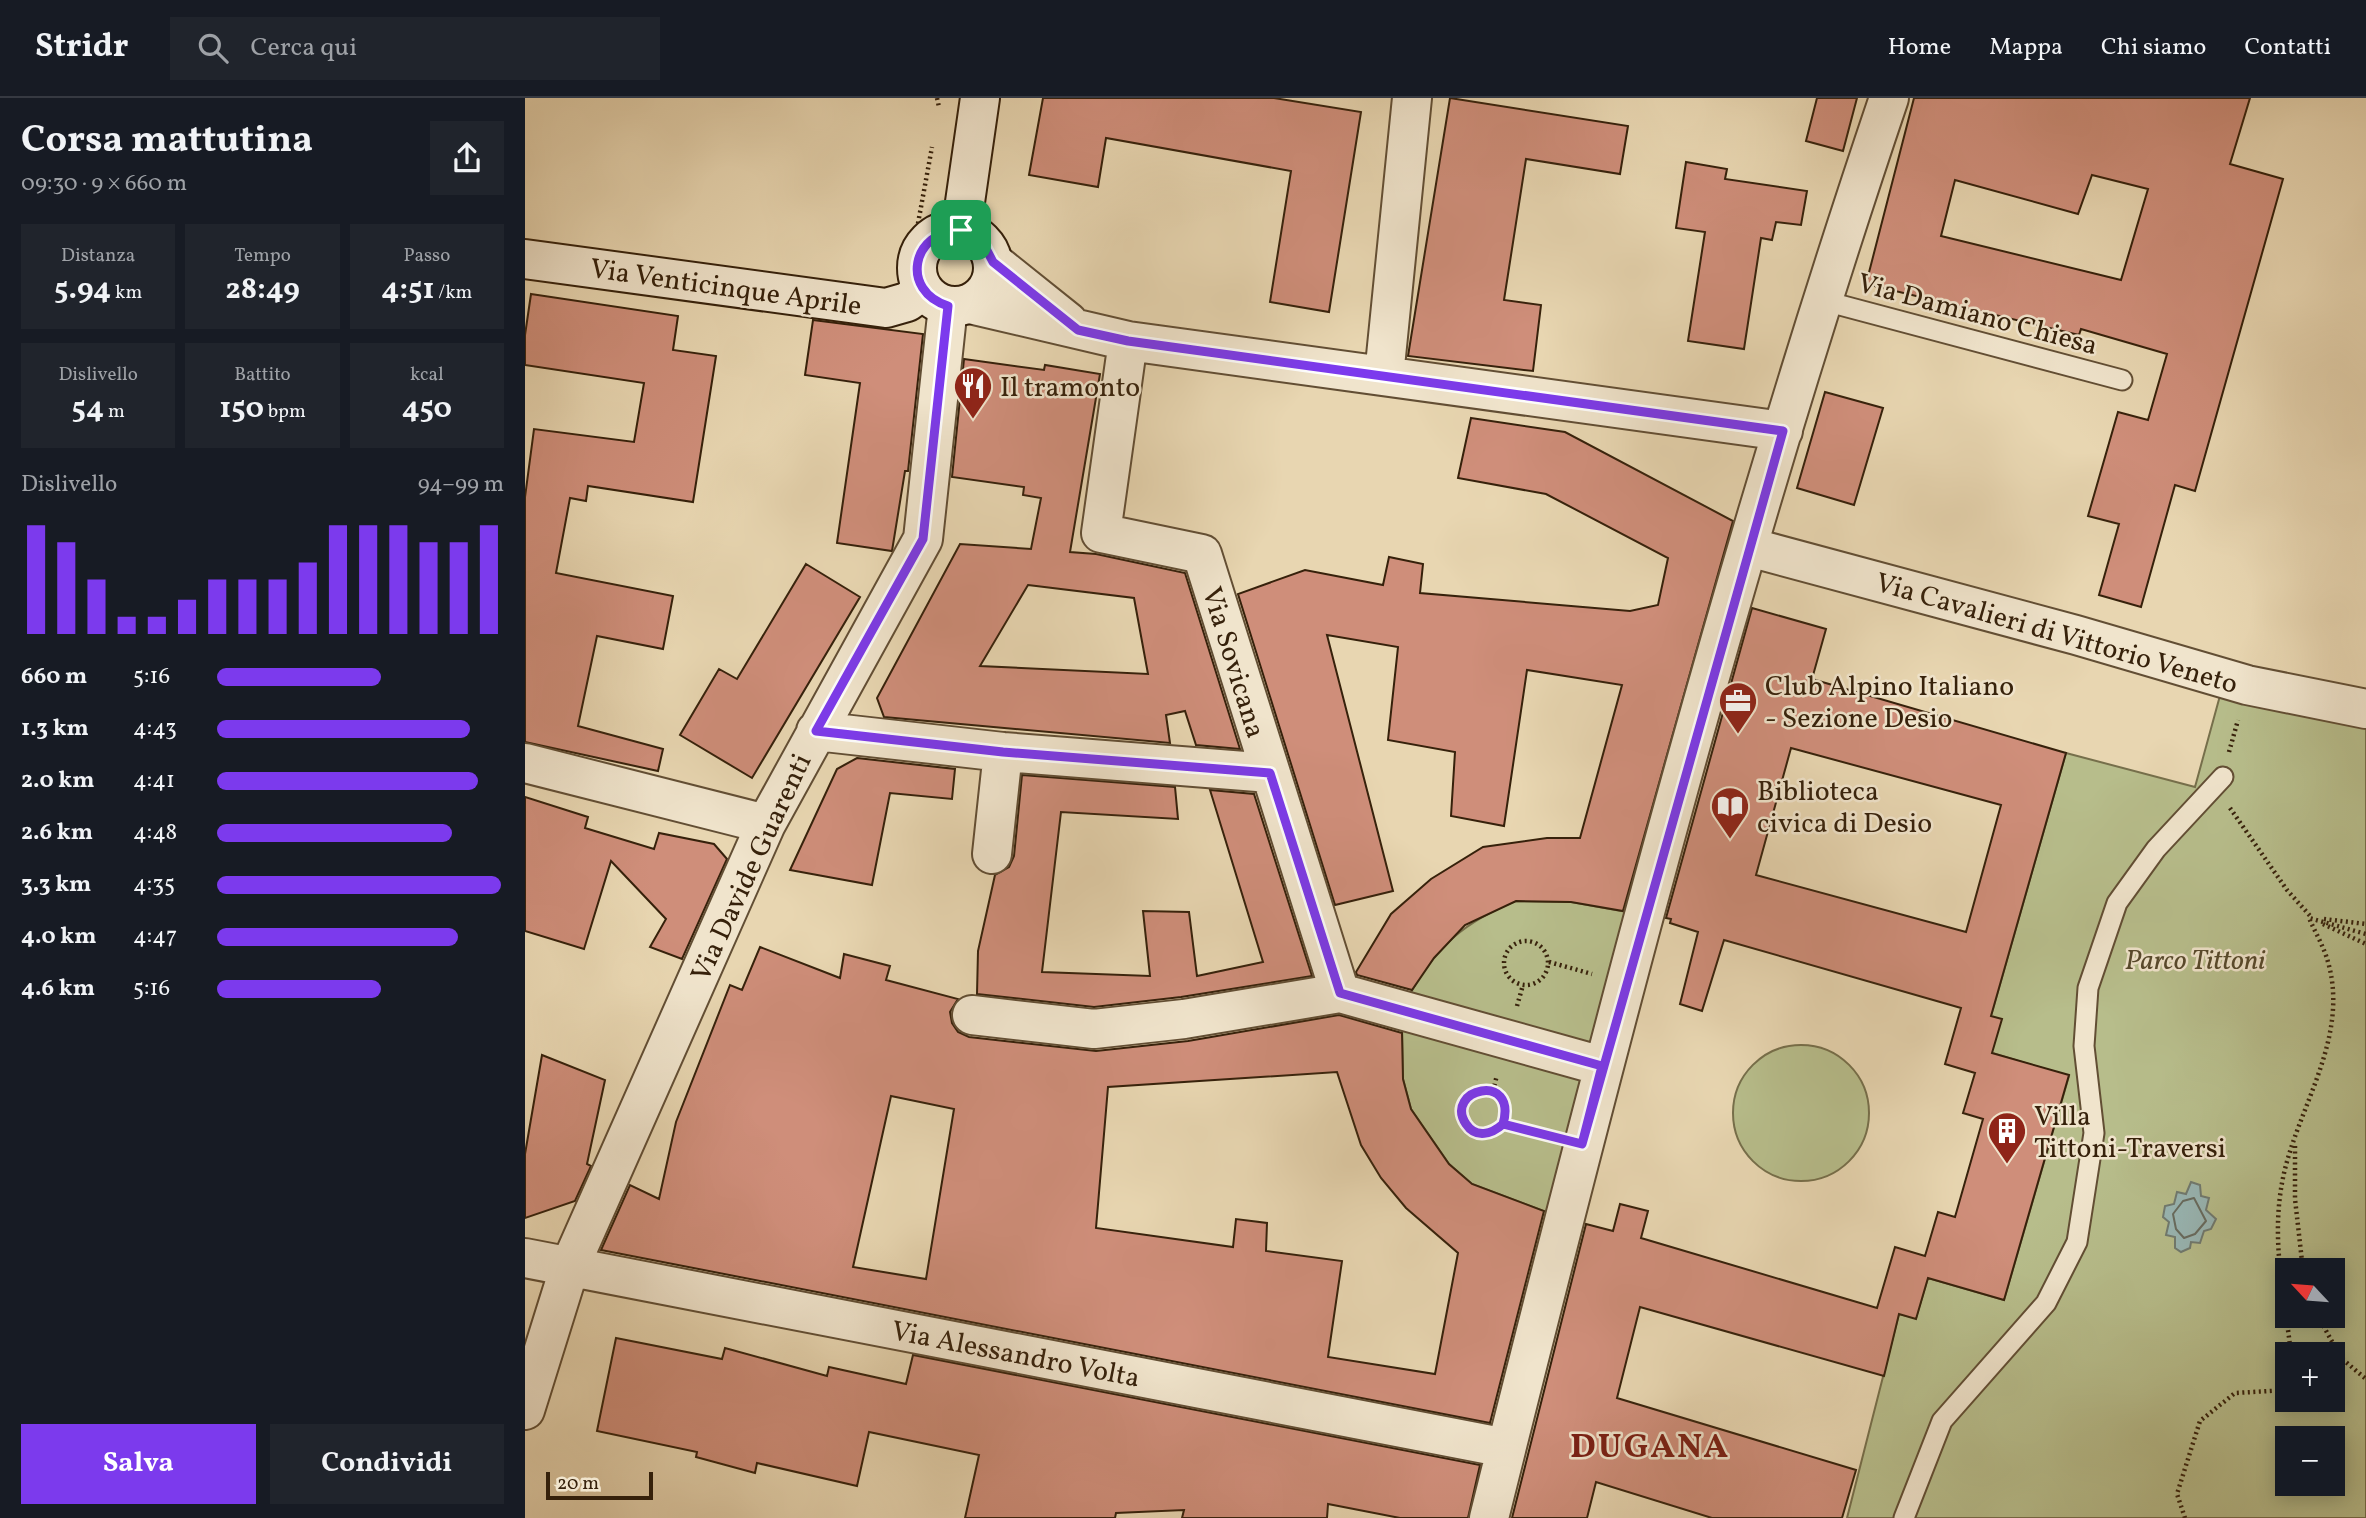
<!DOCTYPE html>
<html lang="it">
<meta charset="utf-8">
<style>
body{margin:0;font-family:Vollkorn,serif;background:#20242c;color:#f1f3f6;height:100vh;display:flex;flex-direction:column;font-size:26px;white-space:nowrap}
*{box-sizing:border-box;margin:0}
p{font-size:23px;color:#9ea1a6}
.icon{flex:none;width:38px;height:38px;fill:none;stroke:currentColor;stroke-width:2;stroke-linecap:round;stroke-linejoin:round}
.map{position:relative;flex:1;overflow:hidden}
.sheet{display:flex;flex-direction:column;background:#171b24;width:525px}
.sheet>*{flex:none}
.needle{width:46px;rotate:296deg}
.buttons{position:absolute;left:1750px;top:1160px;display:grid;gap:14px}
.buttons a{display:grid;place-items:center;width:70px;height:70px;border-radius:0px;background:#171b24;box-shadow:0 4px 18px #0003;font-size:35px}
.scale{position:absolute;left:21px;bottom:18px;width:107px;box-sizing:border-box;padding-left:7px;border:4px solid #36210b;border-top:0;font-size:19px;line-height:24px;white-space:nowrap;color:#36210b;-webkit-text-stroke:5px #f0e4cc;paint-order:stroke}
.pin{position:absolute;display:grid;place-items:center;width:60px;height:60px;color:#fff;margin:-30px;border-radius:14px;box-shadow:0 4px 10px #0006}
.round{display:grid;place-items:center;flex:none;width:74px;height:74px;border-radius:0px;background:#20242c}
.overview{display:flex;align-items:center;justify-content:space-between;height:119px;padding:0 21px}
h1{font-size:38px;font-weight:700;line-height:52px}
.figures{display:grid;grid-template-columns:repeat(3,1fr);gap:10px;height:119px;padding:7px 21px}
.figures div{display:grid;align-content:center;border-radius:0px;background:#20242c;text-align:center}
.figures b{font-size:30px;font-weight:700}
.figures small{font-size:19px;font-weight:400}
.figures p{font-size:19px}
.chart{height:196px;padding:14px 21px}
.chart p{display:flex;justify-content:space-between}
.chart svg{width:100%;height:126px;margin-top:7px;stroke:#7c3aed;stroke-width:6}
.button{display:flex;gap:14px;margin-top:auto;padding:14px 21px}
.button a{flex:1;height:80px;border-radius:0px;background:#7c3aed;color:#fff;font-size:28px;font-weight:700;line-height:80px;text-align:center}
.button a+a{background:#20242c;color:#f1f3f6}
ul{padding:0 21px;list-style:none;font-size:23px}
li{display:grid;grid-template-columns:112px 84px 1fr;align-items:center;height:52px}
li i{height:18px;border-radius:9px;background:#7c3aed}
header{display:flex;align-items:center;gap:42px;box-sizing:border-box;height:98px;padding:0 35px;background:#171b24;border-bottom:2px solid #363941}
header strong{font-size:33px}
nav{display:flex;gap:38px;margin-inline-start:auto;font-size:24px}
.search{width:490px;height:63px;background:#20242c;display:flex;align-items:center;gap:18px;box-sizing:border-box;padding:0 24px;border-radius:0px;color:#9ea1a6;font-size:26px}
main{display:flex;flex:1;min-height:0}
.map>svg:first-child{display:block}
.green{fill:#b7bd8b;stroke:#766f4b;stroke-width:2;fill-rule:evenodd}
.water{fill:#99b7b5;stroke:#717b71;stroke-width:2}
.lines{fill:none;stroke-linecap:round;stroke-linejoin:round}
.shore{stroke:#686c60;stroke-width:2}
.building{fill:#cf8e7a;stroke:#36210b;stroke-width:2;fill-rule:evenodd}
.lane-casing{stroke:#624e34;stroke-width:23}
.street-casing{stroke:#624e34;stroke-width:42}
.secondary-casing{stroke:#36210b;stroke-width:42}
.path{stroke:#36210b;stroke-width:4.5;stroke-dasharray:2 3.5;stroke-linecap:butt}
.lane{stroke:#f0e4cc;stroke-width:19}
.street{stroke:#f0e4cc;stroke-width:38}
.secondary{stroke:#f0e4cc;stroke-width:38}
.route-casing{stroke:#fff;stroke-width:14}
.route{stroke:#7c3aed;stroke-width:9}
.labels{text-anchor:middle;stroke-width:5;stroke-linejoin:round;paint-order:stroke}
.street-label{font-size:28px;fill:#36210b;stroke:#f0e4cc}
.poi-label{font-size:28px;fill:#36210b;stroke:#f0e4cc;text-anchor:start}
.park-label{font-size:28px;font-style:italic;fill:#56482b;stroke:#f0e4cc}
.district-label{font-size:35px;font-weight:bold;letter-spacing:2px;fill:#7a1f14;stroke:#f0e4cc}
</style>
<header>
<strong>Stridr</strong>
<div class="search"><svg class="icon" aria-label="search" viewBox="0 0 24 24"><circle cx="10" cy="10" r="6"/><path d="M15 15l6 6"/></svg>Cerca qui</div>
<nav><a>Home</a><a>Mappa</a><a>Chi siamo</a><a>Contatti</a></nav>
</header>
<main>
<section class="sheet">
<div class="overview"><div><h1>Corsa mattutina</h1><p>09:30 · 9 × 660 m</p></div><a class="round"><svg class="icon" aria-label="share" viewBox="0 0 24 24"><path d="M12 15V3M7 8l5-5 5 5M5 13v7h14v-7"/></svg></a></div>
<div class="figures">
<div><p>Distanza</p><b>5.94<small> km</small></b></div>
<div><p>Tempo</p><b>28:49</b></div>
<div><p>Passo</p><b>4:51<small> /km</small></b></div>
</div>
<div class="figures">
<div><p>Dislivello</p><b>54<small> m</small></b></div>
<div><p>Battito</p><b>150<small> bpm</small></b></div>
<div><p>kcal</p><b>450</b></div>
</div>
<div class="chart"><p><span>Dislivello</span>94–99 m</p>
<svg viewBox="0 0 160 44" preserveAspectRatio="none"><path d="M5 44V6M15 44V12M25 44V25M35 44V38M45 44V38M55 44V32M65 44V25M75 44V25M85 44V25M95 44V19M105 44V6M115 44V6M125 44V6M135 44V12M145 44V12M155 44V6"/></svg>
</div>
<ul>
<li><b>660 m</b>5:16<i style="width:57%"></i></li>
<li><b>1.3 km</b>4:43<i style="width:88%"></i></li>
<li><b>2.0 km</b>4:41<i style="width:91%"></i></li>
<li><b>2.6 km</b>4:48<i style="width:82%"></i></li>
<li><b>3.3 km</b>4:35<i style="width:99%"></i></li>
<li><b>4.0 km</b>4:47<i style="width:84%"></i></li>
<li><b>4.6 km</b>5:16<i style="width:57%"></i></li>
</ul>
<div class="button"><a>Salva</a><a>Condividi</a></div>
</section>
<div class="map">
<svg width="1841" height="1420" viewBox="0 0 1841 1420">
<rect width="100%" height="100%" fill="#e8d6b1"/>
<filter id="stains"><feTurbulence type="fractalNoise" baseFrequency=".00286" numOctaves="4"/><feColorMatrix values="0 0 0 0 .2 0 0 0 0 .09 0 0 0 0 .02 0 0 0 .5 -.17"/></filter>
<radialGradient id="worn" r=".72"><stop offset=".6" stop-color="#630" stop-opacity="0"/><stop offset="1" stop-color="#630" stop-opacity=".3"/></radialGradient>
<!-- green -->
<path class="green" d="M1696,594L1841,626V1420H1322L1374,1216L1391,1220L1403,1180L1479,1202L1544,978L1467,955L1466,918L1541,655L1670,689ZM1762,1172H1808V1218H1762ZM1762,1256H1808V1302H1762ZM1762,1340H1808V1386H1762Z
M991,803L1046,804L1102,814L1065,946L885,896C911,848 941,823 991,803Z
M877,928L1057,978L1024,1115L947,1086L924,1066L886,1011L878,981Z
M1208 1015a68 68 0 1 1 136 0a68 68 0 1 1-136 0Z"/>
<!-- water -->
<path class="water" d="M1666,1084L1675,1087L1676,1098L1684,1100L1681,1112L1691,1121L1686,1131L1679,1133L1675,1145L1666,1144L1665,1150L1656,1154L1650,1150V1139L1641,1137L1644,1124L1638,1119L1640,1108L1649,1106L1652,1094L1661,1096Z"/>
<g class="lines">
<!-- shore -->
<path class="shore" d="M1669,1100L1681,1123L1670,1136L1659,1140L1651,1131L1648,1116L1658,1103Z"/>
</g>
<!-- building -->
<path class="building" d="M518,0H749L836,14L804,214L745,204L766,73L581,40L573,89L504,77Z
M925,0L1103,28L1095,76L1001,61L979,202L1016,207L1008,273L883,258Z
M1292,0H1332L1318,53L1281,43Z
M1389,0H1725L1705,66L1758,81L1670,393L1650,387L1616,509L1574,497L1594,426L1563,418L1593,314L1623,322L1642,256L1556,231L1554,237L1341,186ZM1567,77L1623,91L1596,182L1416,138L1430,82L1553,116Z
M1161,64L1202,71L1200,81L1282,93L1276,127L1251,124L1247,142L1236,140L1219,251L1163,243L1180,134L1151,130Z
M6,196L153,218L148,252L191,258L168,404L63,388L61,403L45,400L31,475L148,498L138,551L72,538L53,628L138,651L133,673L0,644V399L9,331L109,344L119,285L0,267V237Z
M288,222L398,236L383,373H380L367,453L312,445L335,285L280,277Z
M439,261L519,272L520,267L575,276L545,454L571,456L660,475L715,651L671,647L660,613L641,617L645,645L359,619L352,600L435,446L506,451L516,400L498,397L499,389L427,379ZM503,487L609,500L623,576L455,568Z
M1300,294L1358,310L1329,407L1272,390Z
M946,320L1040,334L1208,423L1098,813L1046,804L991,803L940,827L909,860L887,892L832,877L831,874L866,816L906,781L958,749L1022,740H1055L1097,587L1002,572L979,728L926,718L930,654L863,642L873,549L802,537L868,793L810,807L713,496L780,472L858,487L864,459L898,466L895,495L1105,513L1133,507L1143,460L1021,396L933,380Z
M281,466L335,499L227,680L155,637L194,571L212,581Z
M1227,510L1301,531L1287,581L1541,655L1466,918L1477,921L1467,955L1544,977L1479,1202L1403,1180L1391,1221L1374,1216L1359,1278L1115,1209L1092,1300L1331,1372L1317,1420H1187L1071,1384L1062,1420H987L1061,1126L1088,1133L1095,1106L1123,1113L1116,1140L1352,1210L1370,1149L1400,1158L1413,1114L1430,1119L1458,1021L1438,1015L1450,975L1420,966L1436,910L1199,842L1177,913L1155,906L1173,834L1145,825L1146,821L1141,820ZM1266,650L1476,707L1441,834L1231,777Z
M332,660L430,671L427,701L365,695L347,787L265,772L312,671Z
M497,677L650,689L653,721L536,714L517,874L625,878L618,813L664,814L672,878L738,864L685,692L729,696L787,878L656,899L569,909L452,896L453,853L470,777L484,769L489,758Z
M0,699L63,719L60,730L129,751L134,735L189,746L202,761L157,861L125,849L141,821L86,763L59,851L0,833Z
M235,849L315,880L319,856L365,868L361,882L433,901L425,914L427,925L433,934L444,939L571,953L663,943L814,917L877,935L878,981L886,1011L924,1066L947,1086L1019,1113L965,1325L76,1152L105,1087L134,1101L151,1024L205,887L217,892ZM812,974L836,1047L856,1080L881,1110L933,1155L910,1276L803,1259L817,1163L741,1153L742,1125L711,1121L708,1149L571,1130L583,989ZM366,998L429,1011L401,1181L328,1169Z
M17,957L80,982L62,1066L66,1068L50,1103L0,1120V1056Z
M91,1240L197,1261L200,1250L302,1278L304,1269L381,1286L388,1257L955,1367L943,1420H875L803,1406L802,1420H657L659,1412L591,1415L590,1420H440L454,1357L344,1334L332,1388L232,1365L230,1375L171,1359L172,1354L72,1333Z"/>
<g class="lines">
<!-- lane casing -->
<g class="lane-casing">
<path id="lane" d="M1296,202L1597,282
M1379,1420L1417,1323L1521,1205L1552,1144L1569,1035L1559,948L1563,890L1592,805L1631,751L1698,679"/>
</g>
<!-- street casing -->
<g class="street-casing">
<path id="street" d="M468,164L543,224
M445,206L603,243L1258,333
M603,243L576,435L677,456L815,895L1077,968
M859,278L887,0
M1224,449L1551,537L1722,587L1841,611
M291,633L478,654L745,675
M0,665L241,726
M467,756L478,654
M447,917L569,931L659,921L815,895
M0,1160L981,1350
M0,1312L45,1168L241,726L398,441L423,208
M964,1420C1083,943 1206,466 1364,0"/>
</g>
<!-- secondary casing -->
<g class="secondary-casing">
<path id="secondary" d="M392 170a38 38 0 1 1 76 0a38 38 0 1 1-76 0Z
M436,132L455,0
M0,161L361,210L382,204L399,192"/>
</g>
<!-- path -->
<path class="path" d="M412,0L414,9
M387,158L407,49
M1704,654L1713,622
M1705,710L1762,792L1787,820
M1799,821L1841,826
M1798,826L1841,846
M979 865a22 22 0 1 1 44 0a22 22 0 1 1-44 0Z
M1024,864L1067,876
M992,908L998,887
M937 1014a22 22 0 1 1 44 0a22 22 0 1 1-44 0Z
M968,993L972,977
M978,1026L1025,1038
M1770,1048V1101L1778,1172
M1793,1218L1816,1260L1841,1281
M1766,1256C1760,1201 1747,1148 1756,1091C1767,1016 1826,944 1803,864C1799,849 1790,834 1784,820L1841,836
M1660,1420L1652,1396L1675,1323L1710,1295L1762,1292"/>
<!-- lane -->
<use href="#lane" class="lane"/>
<!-- street -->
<use href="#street" class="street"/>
<!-- secondary -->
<use href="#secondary" class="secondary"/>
</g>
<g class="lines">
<!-- route casing -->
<g class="route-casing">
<path id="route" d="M436,132C386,133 375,193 423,208L398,441L291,633L478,654L745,675L815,895L1077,968L1057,1046L978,1026C993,973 918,991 941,1026C951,1041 967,1036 978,1026L1057,1046L1258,333L603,243L553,232L468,164L457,143L436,132"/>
</g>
<!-- route -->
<use href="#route" class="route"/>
</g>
<!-- icons -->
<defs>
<g id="restaurant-pin" transform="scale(2.0125)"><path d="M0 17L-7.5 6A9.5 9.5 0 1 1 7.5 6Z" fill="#8f2418" stroke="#f0e4cc"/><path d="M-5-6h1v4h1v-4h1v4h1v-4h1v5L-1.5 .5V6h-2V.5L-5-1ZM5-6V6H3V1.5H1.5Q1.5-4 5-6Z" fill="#fff"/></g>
<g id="office-pin" transform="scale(2.0125)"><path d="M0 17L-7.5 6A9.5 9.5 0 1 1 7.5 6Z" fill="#8f2418" stroke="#f0e4cc"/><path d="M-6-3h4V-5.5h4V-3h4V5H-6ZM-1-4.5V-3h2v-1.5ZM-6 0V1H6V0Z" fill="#fff"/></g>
<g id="library-pin" transform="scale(2.0125)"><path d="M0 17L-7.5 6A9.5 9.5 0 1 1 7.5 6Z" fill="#8f2418" stroke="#f0e4cc"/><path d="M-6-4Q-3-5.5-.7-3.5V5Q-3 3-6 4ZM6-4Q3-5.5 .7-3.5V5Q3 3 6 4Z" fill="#fff"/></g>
<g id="building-pin" transform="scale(2.0125)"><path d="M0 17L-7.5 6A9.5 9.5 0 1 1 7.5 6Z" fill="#8f2418" stroke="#f0e4cc"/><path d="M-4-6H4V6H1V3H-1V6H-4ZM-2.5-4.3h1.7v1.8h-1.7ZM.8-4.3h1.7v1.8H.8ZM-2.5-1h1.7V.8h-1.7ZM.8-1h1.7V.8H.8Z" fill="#fff"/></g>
</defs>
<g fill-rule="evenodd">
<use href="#restaurant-pin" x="448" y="288"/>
<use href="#office-pin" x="1213" y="603"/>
<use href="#library-pin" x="1205" y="708"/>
<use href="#building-pin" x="1482" y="1033"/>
</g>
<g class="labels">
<!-- street labels -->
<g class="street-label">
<text transform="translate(201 188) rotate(8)" y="10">Via Venticinque Aprile</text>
<text transform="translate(1453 215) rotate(15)" y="10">Via Damiano Chiesa</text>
<text transform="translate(1532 534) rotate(16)" y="10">Via Cavalieri di Vittorio Veneto</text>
<text transform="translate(710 564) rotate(73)" y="10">Via Sovicana</text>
<text transform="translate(225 769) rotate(-65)" y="10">Via Davide Guarenti</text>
<text transform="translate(491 1255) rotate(11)" y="10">Via Alessandro Volta</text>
</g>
<!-- poi labels -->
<g class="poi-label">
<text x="475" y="298">Il tramonto</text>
<text x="1240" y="597">Club Alpino Italiano<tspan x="1240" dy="32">- Sezione Desio</tspan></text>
<text x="1232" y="702">Biblioteca<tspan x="1232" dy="32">civica di Desio</tspan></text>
<text x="1509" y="1027">Villa<tspan x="1509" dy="32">Tittoni-Traversi</tspan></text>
</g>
<!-- park labels -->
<g class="park-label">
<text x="1670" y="871">Parco Tittoni</text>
</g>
<!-- district labels -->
<g class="district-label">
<text x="1125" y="1359">DUGANA</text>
</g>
</g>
<rect width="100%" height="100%" filter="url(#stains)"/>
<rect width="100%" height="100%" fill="url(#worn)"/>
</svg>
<div class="buttons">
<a><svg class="needle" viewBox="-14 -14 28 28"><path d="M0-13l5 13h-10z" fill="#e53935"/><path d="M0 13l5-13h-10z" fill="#9ea1a6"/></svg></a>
<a>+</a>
<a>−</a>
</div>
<div class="scale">20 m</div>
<div class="pin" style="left:436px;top:132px;background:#1e9e55"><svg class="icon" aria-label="arrive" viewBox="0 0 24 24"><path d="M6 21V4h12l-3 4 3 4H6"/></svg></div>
</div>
</main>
